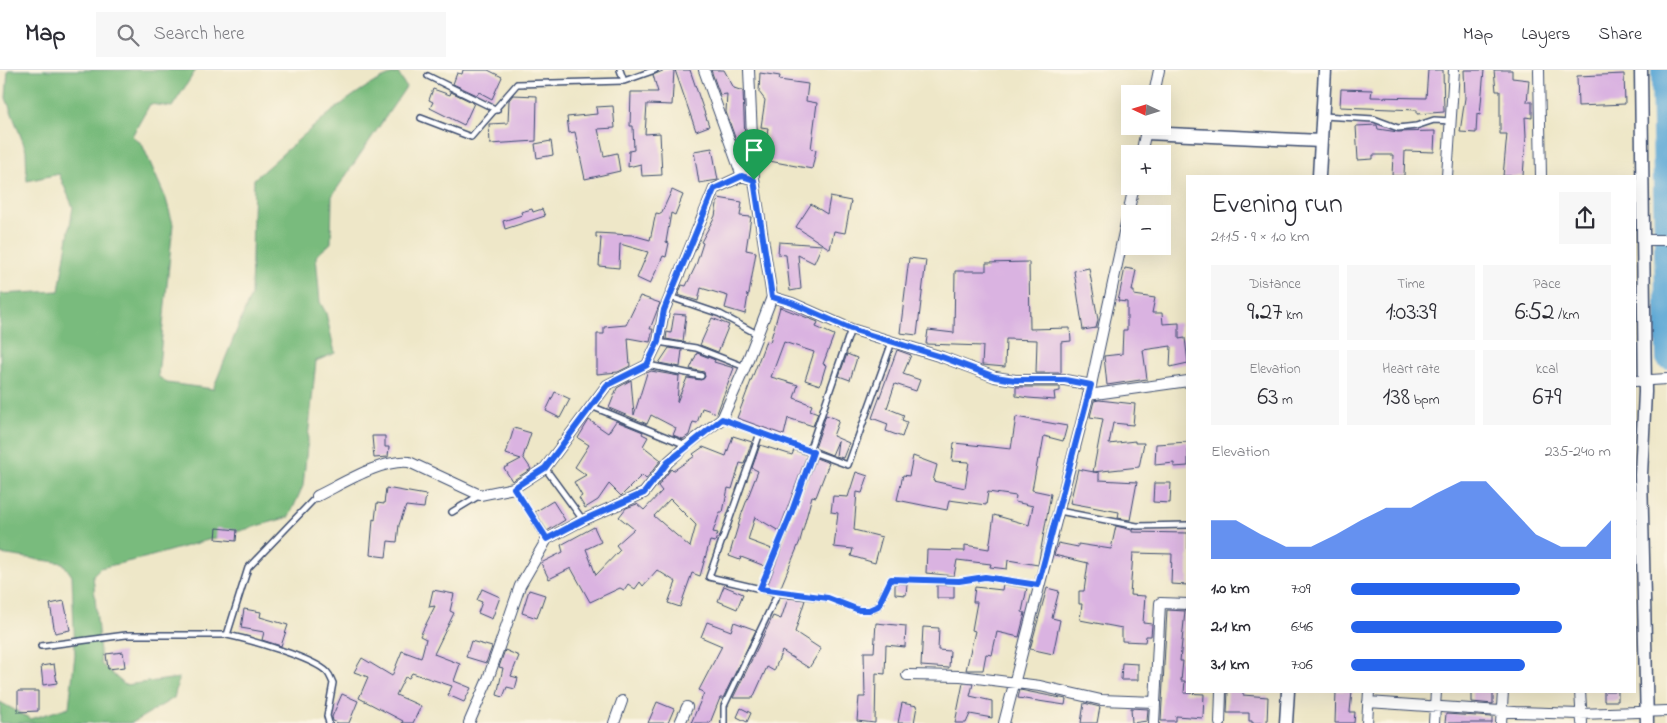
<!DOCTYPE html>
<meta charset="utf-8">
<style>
body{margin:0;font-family:"Indie Flower",sans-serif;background:#f7f7f7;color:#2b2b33;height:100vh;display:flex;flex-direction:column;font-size:19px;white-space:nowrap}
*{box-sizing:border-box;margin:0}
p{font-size:16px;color:#7c7c81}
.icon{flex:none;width:28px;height:28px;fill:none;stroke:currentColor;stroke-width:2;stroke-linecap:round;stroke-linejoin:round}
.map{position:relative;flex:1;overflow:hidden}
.sheet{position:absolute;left:1186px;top:105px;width:450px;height:518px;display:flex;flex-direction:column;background:#fff;border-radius:0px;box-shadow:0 5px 20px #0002}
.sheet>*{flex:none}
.needle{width:32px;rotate:274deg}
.buttons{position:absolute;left:1121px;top:15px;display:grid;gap:10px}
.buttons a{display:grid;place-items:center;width:50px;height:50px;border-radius:0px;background:#fff;box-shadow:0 5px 20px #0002;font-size:25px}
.pin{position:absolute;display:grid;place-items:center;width:42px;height:42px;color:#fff;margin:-51px -21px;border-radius:50% 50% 50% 0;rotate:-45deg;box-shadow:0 0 5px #0007}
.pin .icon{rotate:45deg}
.round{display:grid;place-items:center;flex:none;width:52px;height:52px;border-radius:0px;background:#f7f7f7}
.head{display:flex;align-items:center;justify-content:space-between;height:85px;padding:0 25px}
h1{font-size:28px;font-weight:600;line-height:38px}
.stats{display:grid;grid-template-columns:repeat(3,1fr);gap:8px;height:85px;padding:5px 25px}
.stats div{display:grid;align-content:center;border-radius:0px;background:#f7f7f7;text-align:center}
.stats b{font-size:25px;font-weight:600}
.stats small{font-size:14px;font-weight:400}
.stats p{font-size:14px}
.chart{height:140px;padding:10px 25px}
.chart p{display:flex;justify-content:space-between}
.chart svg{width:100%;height:90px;margin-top:5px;fill:#2563eb;opacity:.7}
ul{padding:0 25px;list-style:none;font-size:16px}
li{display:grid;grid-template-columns:80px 60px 1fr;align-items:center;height:38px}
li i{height:12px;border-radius:6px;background:#2563eb}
header{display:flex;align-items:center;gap:30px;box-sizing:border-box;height:70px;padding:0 25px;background:#fff;border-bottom:1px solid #e1e1e2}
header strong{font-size:24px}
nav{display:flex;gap:28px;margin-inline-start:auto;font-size:18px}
.search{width:350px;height:45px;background:#f7f7f7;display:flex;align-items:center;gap:12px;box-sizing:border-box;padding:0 18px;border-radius:0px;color:#7c7c81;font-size:19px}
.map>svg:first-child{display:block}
.forest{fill:#79bb7d;stroke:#4a756e}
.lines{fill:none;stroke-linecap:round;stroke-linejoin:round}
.river{stroke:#5ea9d6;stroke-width:22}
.building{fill:#dab3e1;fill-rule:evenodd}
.service-casing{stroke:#3b4b6e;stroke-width:8}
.minor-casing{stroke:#3b4b6e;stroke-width:12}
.tertiary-casing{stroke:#3b4b6e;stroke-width:15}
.service{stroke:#fff;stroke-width:5}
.minor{stroke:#fff;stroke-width:10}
.tertiary{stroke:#fff;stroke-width:12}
.route-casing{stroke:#fff;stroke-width:10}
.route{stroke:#2563eb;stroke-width:6}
</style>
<header>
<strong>Map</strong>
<div class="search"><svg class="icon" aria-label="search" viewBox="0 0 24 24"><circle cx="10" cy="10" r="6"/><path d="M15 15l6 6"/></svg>Search here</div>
<nav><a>Map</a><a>Layers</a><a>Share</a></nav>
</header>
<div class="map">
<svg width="1667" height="653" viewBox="0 0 1667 653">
<rect width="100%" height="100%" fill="#fcf5e5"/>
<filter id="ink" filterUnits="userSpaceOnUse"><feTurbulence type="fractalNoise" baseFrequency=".02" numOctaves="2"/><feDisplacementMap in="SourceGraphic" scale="10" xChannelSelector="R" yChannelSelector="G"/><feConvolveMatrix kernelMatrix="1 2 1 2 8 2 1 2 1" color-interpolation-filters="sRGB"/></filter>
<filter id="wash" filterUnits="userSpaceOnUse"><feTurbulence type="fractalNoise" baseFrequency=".0096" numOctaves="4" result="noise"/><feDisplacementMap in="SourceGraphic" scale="20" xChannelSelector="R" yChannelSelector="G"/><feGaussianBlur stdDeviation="1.12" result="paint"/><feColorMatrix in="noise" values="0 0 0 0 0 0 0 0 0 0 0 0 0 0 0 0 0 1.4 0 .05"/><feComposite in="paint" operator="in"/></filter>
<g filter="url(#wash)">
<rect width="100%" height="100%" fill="#eee7c8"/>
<!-- forest -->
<path class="forest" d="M8,0H196L172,37L150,34L132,66L142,74L166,129L173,154L158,306L167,313L213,319L251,225L254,109C286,82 359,10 398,3L406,17L332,126L331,173L316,186L320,232L326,243L335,283L316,291L303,416L289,447L148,487L100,498L93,505L101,594L125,615L179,608L174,628L132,653H0V632L31,649L69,637L75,585L72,506L63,493L0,484V224L59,221L73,137L59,104L27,111L26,80L6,28Z"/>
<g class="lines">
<!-- river -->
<path class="river" d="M1662,0L1667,288"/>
</g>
<g id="blocks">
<!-- building -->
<path class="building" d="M463,0H488L502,7L492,29L479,22L477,25L453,14L457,3L462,4Z
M665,0H674L672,35L647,34L645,64L660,63L662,105L642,106L641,94L628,97L629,81L634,80L633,56H630L631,22H658L653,5Z
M675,0H690L709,56L696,61Z
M711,0H724L734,18L743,21L745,72L737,73L726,42L727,24L720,25Z
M1428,0H1443L1444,42L1417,44V40L1340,37L1341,19L1372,20L1371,27L1426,28Z
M1464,0H1484L1480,45L1477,44L1476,63L1460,62L1465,28Z
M1494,0H1512V8L1529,10L1527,32H1532V48L1525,47L1526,66L1523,106H1503L1507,64H1500V21H1496Z
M760,3L780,6L779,10L808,14L806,31L817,33L811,79L816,80L812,99L764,90L768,58L761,57L765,30L759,22Z
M1624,4L1625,34L1578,36L1577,6Z
M433,19L450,25L451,22L474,33L464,55L430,38L433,32L429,30Z
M513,25L537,26L536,71L490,74L489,54L508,53L509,30Z
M613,36L615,58L598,59L604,86L617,83L620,101L585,109L575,62L569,63L567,47L597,44L596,37Z
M1377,55L1378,59L1398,62L1435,61L1434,82L1405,81L1404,106H1392L1393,85H1373V89L1358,90L1356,56Z
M551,71L553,85L537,88L535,74Z
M712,78L718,110L699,113L694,81Z
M672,120L683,125L675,145L671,143L666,172L669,173L666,187L663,186L650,214L637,208L648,182L620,174L619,198L599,196L601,168L596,167V163L632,165L650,170L656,143L661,144Z
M830,127L851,131L845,163L834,161L830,179L796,157L811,134L827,144Z
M718,128L742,132L740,146L751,147L746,180L756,182L749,224L746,225H748L745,244L725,238L728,226L701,218L698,231L678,225L682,215L686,216L696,195L703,173L701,172L715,146Z
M532,139L533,142L542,139L545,146L505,159L503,151L522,145L521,142Z
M779,172L822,175L814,193L798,185L801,219L790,221L786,185L778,184Z
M909,188L926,190L917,265L900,263Z
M1029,192L1030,259L1070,258L1071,271L1061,272V303H1036L1037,270L1006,269L1005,297L982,295L983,276L926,274L928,260L954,263L955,201H986V193Z
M1089,198L1098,250L1096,258L1083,260L1074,201Z
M1125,198L1136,200L1132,221H1134V225L1155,228L1152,243H1162L1163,254L1179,253V269L1185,268L1188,293L1170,297L1171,276L1143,280L1147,309L1107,315L1104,286L1122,284L1123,260H1127V232L1118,231Z
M640,226L660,233L650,259H653L650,272L628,268L630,296L618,302L597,304V264H604V257L626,255Z
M780,237L818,252L816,257L834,265L823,294L826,295L820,315L805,310L814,282L784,272L771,307L798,315L794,328L812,335L810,340L818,343L813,356L788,348L784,365L737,348L766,271L770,272Z
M674,244L686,245L683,272L666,269L667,262L671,263Z
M712,248L729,255L718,282L700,275Z
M669,278L682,280L680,297L659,293Z
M897,280L911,285L903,304L920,310L916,321L895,314L887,338L904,345L902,350L907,352L902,367L886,361L888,354L872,348Z
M697,283L715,290L714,292L734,298L717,343L702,338L697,353L693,352L689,365L683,369L673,365L676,358L651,345L647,354L609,338L617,318L631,310L634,345L647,303L651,301L679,306L677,332L687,308L701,310L705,307L704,302L690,299Z
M847,284L857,288L850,310L839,306Z
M1016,317H1060V321L1054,322L1055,330L1028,328L1016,326Z
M555,322L570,329L560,348L546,341Z
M1099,330L1135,334L1133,355L1113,353L1109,374L1135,371V373H1144L1139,397L1093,402L1103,349L1090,347L1094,331Z
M826,345L839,350L833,366L849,373L843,388L836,386L838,371L832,385L815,378Z
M1016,347L1067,356L1063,371L1044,366L1040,389H1038L1032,420L1051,424L1038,495L1008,490L1007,499L990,497L991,494L957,490L954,506L926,503L927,480L965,481V475L989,479L994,445L1029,455L1033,436L1015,432L1016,426L988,422L986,435L949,430L947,440L897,430L903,405L909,406L913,386L937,395L933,411L965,418L969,392L952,391L954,373L1011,379Z
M589,350L608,363L616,351L643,362L642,364L648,367L643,376L661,390L646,409L642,405L621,426L609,414L598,430L585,438L579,428L582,426L574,412L586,405L575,397L589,375L578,368Z
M514,358L531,363L523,387L531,399L512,411L504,398L521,389L506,384Z
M372,366H385V377H389L388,387L374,388Z
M733,366L752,372L744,394L740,393L732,419L728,418L723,442H720L713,462L718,463L715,472L710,471L700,506L692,503L680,537L668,533L676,512L657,500L643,516L640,512L635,519L628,514L624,520L620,518L590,532L571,498L549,509L541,493L563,482L561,475L594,457L601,472L586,479L596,505L620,480L616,475L634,459L619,447L626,438L637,434L644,440L662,421L658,416L671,399L673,401L695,386L693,384L703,377L726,386ZM670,429L696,455L690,477L654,446Z
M1188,372V396L1174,397V393L1155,395L1156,374Z
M760,375L792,385L794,380L807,385L779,461L755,447L748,470L772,479L765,496L741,487L740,490L729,486L742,443L758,401L752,398Z
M816,388L829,393L816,427L812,426L800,471L780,519L767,516Z
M1078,399L1099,403V410L1137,412L1130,450L1118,448L1119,442L1070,433Z
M856,402L868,406L862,423L857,422L854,460L882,467L875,493L851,486L853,479L834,477L838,443L831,442L833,426L848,427Z
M1154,413H1171L1170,433L1153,432Z
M386,418L426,425L424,438L406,436L399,455L397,472L388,471L386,487L370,485L373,449L375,450L377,433L384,434Z
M553,431L565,450L547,461L535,442Z
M1116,456L1132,460V462L1188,463V515L1171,514L1172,484L1133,483L1130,525L1145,526L1143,553L1152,554L1151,566H1146L1145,572L1122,571V558L1080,550L1082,534H1079V521H1084L1088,493L1054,485L1058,473L1078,477V474L1111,479Z
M217,458L237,460L236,471L216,469Z
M895,513L907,514L906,525L895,524Z
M1003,514L1027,518L1022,542L1025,543L1019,567L997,562L992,585L986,584L983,600H966L975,561L972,560L977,532H973L975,517L1002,520Z
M937,515H954V528H937Z
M724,516L743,524L737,539L718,531Z
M1047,518L1059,521L1052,548L1060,550L1053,584L1030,579Z
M482,519L500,527L492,549L478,543L482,532L477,530Z
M433,520L454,524L450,541L454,543L434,584L460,594L454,611L471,618L464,632L448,625L452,616L412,603L409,608L405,607L396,625L421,636L413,653H402L403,651L359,628L368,607L354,602L362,588L392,606L402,581L421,588L426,569L420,566L435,536L429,537Z
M529,520L545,525L537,548L522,543Z
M788,528L805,530L795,562L821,579L809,598L782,581L774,601L767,597L753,628H733L773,546L781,549Z
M64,531L70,560L55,563L50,534Z
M244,539L261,542L260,547L288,555L281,576L262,570L264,562L241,558Z
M1167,540L1185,541L1180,591H1183L1181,611H1185L1184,623L1204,624L1203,648L1176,646V651H1161Z
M707,552L731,561L734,552L756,560L723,628H720L710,653H691L704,623L699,620L722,576L701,567Z
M876,553L906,556L905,577L886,575L885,604L876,603L875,653L857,651L859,627H865L864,582H874Z
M923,557L939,558L938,580L950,581L949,598L921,596Z
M471,571L492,577L486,593L466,587Z
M505,580L519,586L511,606L518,608L515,619L507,617L503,627L497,625L503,598L499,597Z
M123,582L125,597L108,599L106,584Z
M1122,593L1138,594V610H1121Z
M54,594L57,613L43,615L41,596Z
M963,613L973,614L970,626L992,631V648L970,644L966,653H955Z
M1020,620L1066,629L1065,635L1018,628Z
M18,621H38V641L18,642Z
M1228,621H1243V625L1268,627L1267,653H1252V651H1249V643H1227Z
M1336,621H1352L1350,642H1355L1354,653H1335Z
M1472,621H1493V634L1472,632Z
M1604,621H1618V631H1604Z
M342,624L358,631L349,653H338L333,651L332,647Z
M657,632L674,639L668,653H648Z
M902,633L917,636L914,653H898Z
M1084,633L1100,637L1097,653H1081Z
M741,638L751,643L747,652L737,647Z
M1131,638L1148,639L1147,651L1132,653Z
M1446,644L1492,647V653H1445Z"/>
</g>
</g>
<g filter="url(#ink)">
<use href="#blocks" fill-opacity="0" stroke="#3b4b6e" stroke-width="1"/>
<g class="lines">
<!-- service casing -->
<g class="service-casing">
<path id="service" d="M620,0L624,11
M428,6L497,40
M1323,46L1374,49L1398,58L1416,56L1434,50L1451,51
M421,48L471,67L517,14L624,11L655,0
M670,227L720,244L757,264
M658,272L696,278L745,297
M648,295L701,306
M591,336L686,375
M722,349L848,395L892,272
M760,363L709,507L778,523L828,528L859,540H869L878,536L891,509L959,511L985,507L1038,515
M809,381L851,259
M545,398L583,450
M514,418L547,469
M1059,441L1137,456L1188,455
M452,442L480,425
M760,519L791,444L813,382
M227,565L248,498L317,426
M41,576L126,565H227C247,569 314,588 327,602C330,605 331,609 333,613L327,646L329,653
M724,653V636L778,523"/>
</g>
<!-- minor casing -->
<g class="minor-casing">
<path id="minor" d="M704,0L742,106L748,108
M1539,0L1541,106
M1154,24L1159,0
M1141,84L1147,56
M1447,106L1454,0
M1644,170H1667
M772,227L792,233L851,259L942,287L995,307L1015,310H1065L1091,315
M1635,311L1667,309
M1088,325L1188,311
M317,426C342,414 381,389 409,392L480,425L514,418L545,398L607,315L647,295L658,272L664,241L714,119L742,106
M907,605L961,606L1040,616L1101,630L1155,632
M1580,621L1582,653
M1368,632L1515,642L1580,644L1667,641
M469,653L488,609L520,516L547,469L583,450L644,423L668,392L687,375L722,349L745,297L772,227L754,110L749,0
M614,653L622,631
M680,653L687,637
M1004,653L1091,315L1134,116
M1154,653L1160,533L1188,534
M1220,653L1221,621
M1367,653L1369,621
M1434,653L1436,621
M1501,653L1503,621"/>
</g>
<!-- tertiary casing -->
<g class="tertiary-casing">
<path id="tertiary" d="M1641,0L1645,322L1641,405L1647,653
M1146,63L1321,71
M1319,106L1325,0
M1286,653L1288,621"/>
</g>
<!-- service -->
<use href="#service" class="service"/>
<!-- minor -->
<use href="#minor" class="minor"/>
<!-- tertiary -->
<use href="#tertiary" class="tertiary"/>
</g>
</g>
<g class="lines" filter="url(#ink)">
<!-- route casing -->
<g class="route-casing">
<path id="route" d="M742,106L754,110L772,227L792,233L851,259L942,287L995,307L1015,310H1065L1091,315L1038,515L985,507L959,511L891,509L878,536L869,540H859L828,528L760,519L791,444L813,382L722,349L668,392L644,423L583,450L547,469L514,418L545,398L607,315L647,295L658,272L664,240L714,119Z"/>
</g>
<!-- route -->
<use href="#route" class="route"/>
</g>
</svg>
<div class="buttons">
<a><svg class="needle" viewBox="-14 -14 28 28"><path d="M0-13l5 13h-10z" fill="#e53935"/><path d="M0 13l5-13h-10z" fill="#7c7c81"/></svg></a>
<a>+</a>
<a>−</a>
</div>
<div class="pin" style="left:754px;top:110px;background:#1e9e55"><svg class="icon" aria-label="arrive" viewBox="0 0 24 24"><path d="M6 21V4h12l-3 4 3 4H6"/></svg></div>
<section class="sheet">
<div class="head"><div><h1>Evening run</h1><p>21:15 · 9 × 1.0 km</p></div><a class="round"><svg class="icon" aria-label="share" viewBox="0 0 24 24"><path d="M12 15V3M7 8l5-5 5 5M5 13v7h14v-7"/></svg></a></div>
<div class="stats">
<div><p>Distance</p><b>9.27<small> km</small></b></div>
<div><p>Time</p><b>1:03:39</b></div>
<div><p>Pace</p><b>6:52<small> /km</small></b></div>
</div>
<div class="stats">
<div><p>Elevation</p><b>63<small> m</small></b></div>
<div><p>Heart rate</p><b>138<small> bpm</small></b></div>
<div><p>kcal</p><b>679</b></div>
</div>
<div class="chart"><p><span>Elevation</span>235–240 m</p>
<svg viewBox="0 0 160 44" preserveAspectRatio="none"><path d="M0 44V25L10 25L20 32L30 38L40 38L50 32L60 25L70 19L80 19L90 12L100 6L110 6L120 19L130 32L140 38L150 38L160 25V44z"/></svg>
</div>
<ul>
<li><b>1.0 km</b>7:09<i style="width:65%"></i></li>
<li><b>2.1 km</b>6:46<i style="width:81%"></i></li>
<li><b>3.1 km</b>7:06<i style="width:67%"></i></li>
</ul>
</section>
</div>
